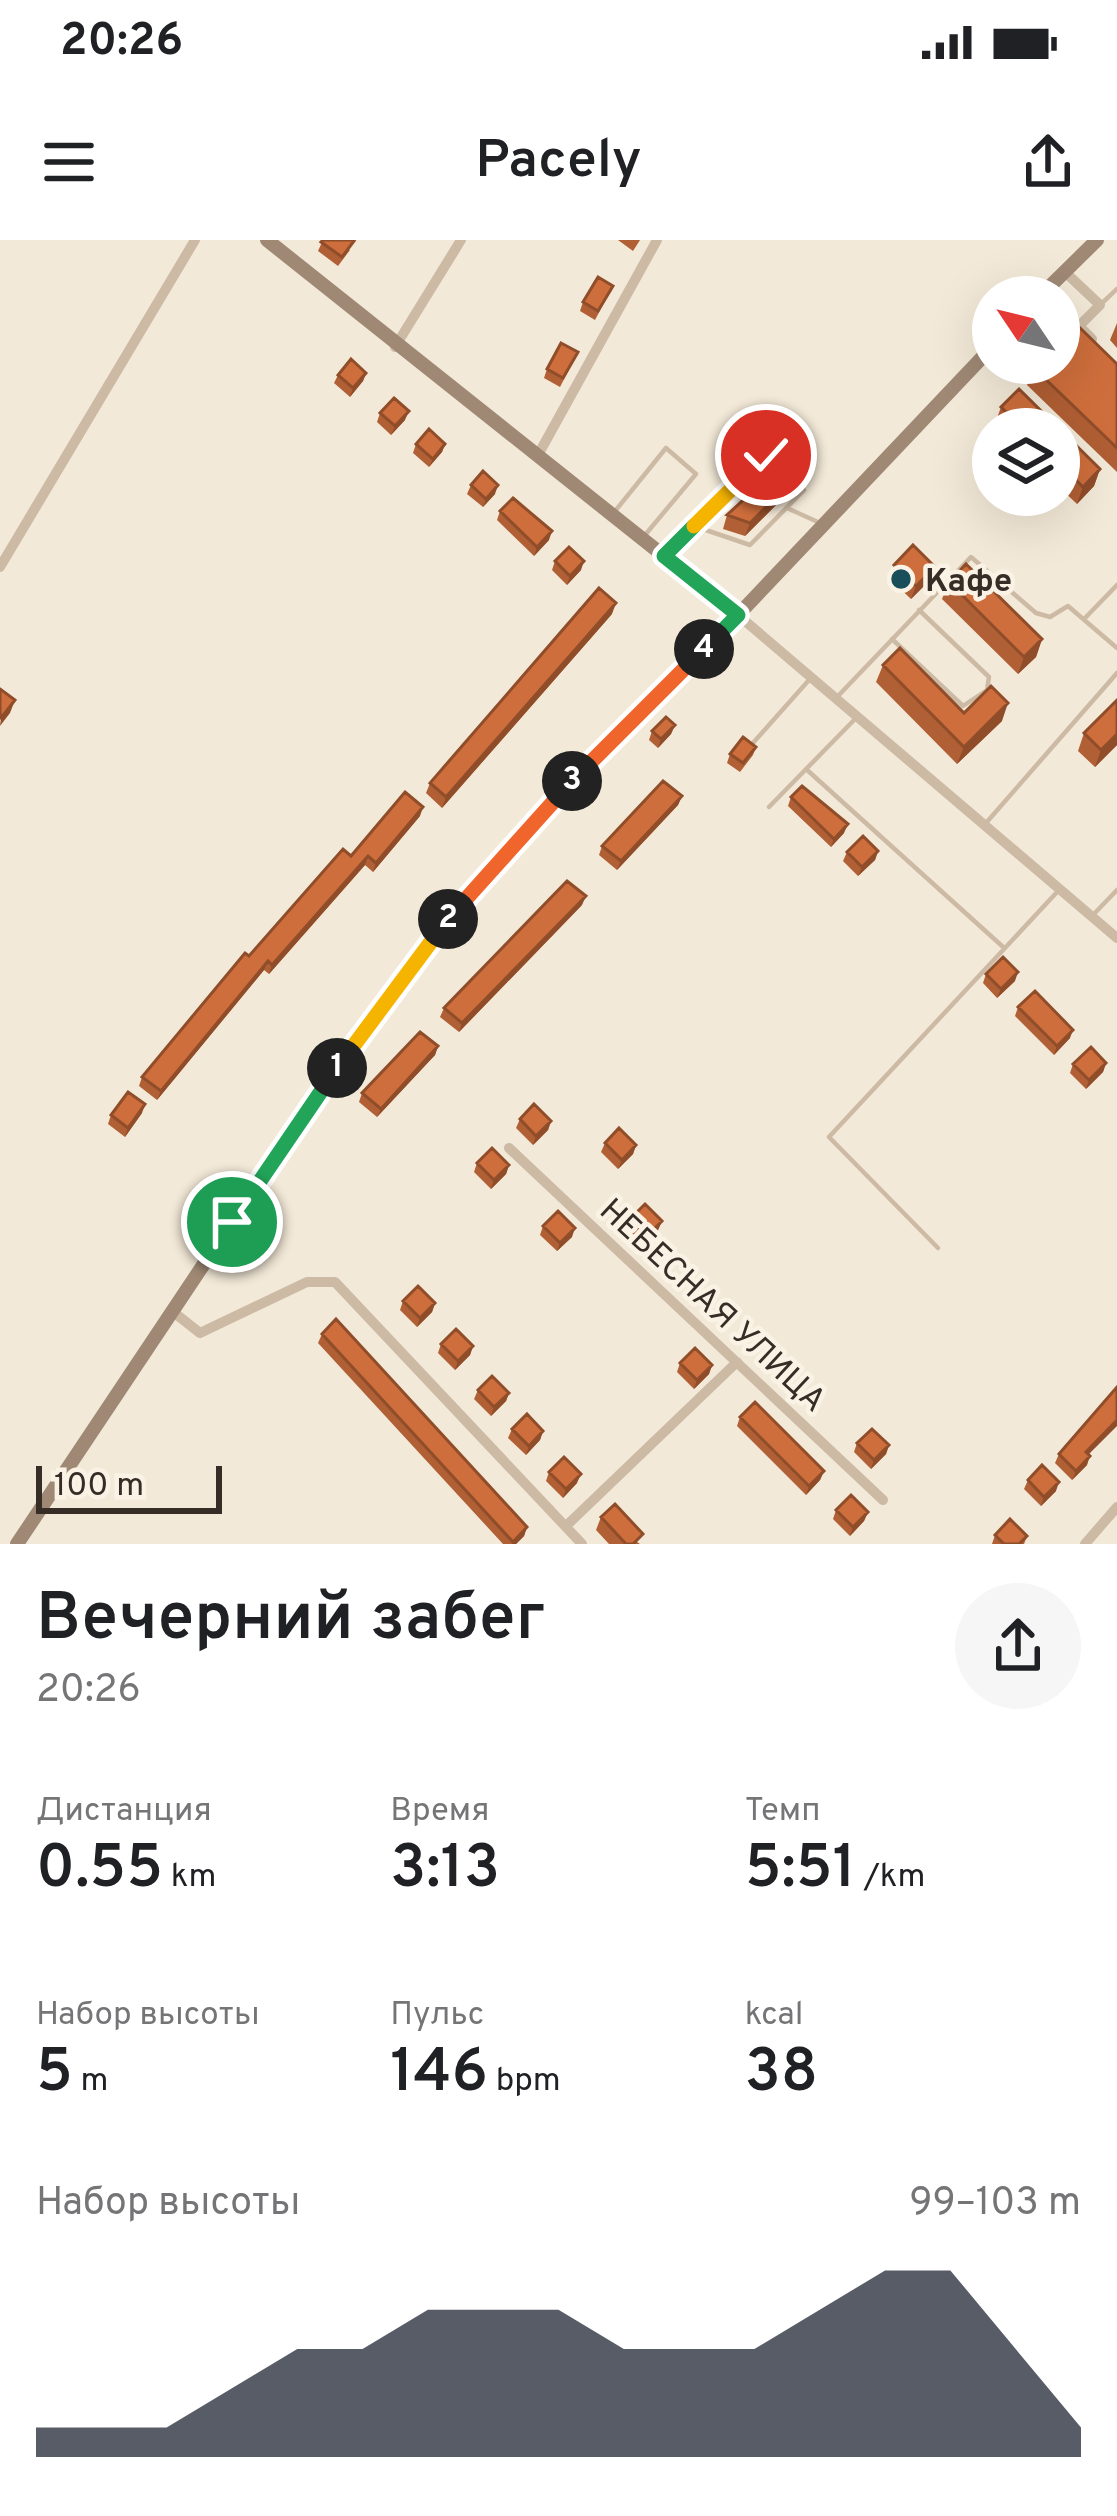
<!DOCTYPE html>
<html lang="ru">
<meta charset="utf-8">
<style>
body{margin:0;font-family:Overpass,sans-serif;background:#f6f6f6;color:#202124;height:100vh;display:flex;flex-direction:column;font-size:45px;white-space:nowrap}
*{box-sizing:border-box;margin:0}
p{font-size:39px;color:#757577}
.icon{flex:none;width:66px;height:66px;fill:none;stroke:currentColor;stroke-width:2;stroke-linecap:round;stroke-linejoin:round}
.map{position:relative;height:1304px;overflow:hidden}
.drawer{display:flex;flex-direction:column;background:#fff;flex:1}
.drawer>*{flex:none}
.needle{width:78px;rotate:305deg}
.controls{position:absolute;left:972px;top:36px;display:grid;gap:24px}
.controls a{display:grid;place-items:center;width:108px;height:108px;border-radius:50%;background:#fff;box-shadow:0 12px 48px #0002;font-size:60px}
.scale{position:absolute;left:36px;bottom:30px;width:186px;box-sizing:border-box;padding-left:12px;border:6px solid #362d26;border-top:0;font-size:33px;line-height:42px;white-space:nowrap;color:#362d26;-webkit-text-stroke:9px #faf3e5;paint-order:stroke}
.pin{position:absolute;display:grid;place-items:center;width:102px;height:102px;color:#fff;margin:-51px;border:6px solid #fff;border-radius:50%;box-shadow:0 3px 12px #0007}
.km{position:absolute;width:60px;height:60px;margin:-30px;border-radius:50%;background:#222;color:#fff;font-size:33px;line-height:60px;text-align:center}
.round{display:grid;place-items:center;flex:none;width:126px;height:126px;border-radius:63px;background:#f6f6f6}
.overview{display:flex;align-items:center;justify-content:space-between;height:204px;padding:0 36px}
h1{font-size:66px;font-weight:600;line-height:90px}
.figures{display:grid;grid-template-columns:repeat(3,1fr);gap:18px;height:204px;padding:12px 36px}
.figures div{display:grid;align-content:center}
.figures b{font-size:60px;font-weight:600}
.figures small{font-size:33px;font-weight:400}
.figures p{font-size:33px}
.chart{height:336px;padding:24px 36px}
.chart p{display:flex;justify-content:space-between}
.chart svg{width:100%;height:216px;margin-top:12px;fill:#111827;opacity:.7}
.status{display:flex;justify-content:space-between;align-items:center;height:84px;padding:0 60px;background:#fff;direction:ltr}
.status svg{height:33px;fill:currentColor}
header{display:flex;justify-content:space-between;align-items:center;height:156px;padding:0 36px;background:#fff;font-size:54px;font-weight:600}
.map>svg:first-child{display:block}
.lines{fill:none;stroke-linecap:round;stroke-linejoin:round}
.lane{stroke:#ccbaa4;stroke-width:4.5}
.street{stroke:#ccbaa4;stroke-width:10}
.secondary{stroke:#9f8975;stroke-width:14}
.wall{fill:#b15f34}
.shaded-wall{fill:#904d2a}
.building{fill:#ce6e3c;stroke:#904d2a;stroke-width:3}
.split-1-casing{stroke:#fff;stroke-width:24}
.split-2-casing{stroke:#fff;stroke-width:24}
.split-3-casing{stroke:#fff;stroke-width:24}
.split-4-casing{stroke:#fff;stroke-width:24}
.split-5-casing{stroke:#fff;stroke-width:24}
.split-6-casing{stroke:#fff;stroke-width:24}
.split-1{stroke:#22a559;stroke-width:15}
.split-2{stroke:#f5b400;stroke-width:15}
.split-3{stroke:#f0652b;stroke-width:15}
.split-4{stroke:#f0652b;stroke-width:15}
.split-5{stroke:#22a559;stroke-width:15}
.split-6{stroke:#f5b400;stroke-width:15}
.poi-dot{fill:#194f5a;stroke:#faf3e5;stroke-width:4.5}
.labels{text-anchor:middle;stroke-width:9;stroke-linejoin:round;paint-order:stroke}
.poi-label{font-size:33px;font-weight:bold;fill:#362d26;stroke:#faf3e5;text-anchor:start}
.street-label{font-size:33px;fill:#362d26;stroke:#faf3e5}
</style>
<div class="status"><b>20:26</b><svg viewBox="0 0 49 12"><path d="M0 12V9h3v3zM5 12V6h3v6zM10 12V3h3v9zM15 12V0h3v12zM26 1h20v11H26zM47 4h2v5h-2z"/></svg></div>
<header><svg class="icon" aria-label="menu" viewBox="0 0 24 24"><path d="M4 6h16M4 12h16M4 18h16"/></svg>Pacely<svg class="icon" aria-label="share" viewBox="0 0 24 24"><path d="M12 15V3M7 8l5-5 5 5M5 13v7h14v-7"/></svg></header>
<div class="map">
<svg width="1117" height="1304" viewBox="0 0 1117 1304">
<rect width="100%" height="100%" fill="#f3e9d8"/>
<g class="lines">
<!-- lane -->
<path class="lane" d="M1100,65L1117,49
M1059,98L1073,89
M1031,127L1035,123
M787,268L820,283
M616,270L666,208L696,234L645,295
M694,286L750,305L804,250L793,239
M668,312L767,215L780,228
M1086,377L1117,345
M892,399L963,466L987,450L989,437L919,370
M838,456L971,317L1036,373L1050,377L1068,366L1117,408
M753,503L809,440
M806,529L1002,706
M769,567L856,478
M986,583L1117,433
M1092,676L1117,650
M938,1008L829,897L1058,651"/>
<!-- street -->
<path class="street" d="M1064,31L1100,65L1079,86L1092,99
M395,107L461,0
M538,215L657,0
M0,327L195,0
M738,375L1117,698
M509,908L883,1260
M172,1071L200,1093L307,1042H335L582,1304
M566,1286L737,1122
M1085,1304L1117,1267"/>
<!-- secondary -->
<path class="secondary" d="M267,0L738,375
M1039,57L1097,0
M17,1304L292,892L425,705L521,592L738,375L993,106"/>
</g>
<!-- wall -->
<path class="wall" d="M323,0L350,10L338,26L318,11Z
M618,0H640L633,11Z
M613,46L595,80L580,71L583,62Z
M1117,83V108L1110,100Z
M578,112L560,147L544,138L547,129Z
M1117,124V232L1027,145L1033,127Z
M366,133L363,141L350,157L334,143L338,135Z
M1019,149L1100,229L1094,246L1077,264L1059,247V189H1000L995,184L1001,167Z
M380,173L405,180L391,195L377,182Z
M416,204H445L442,212L429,227L413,213Z
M796,237L791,250L745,296L723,289L727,275Z
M471,245L495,254L483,267L467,254Z
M500,271L549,300L534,316L497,280Z
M555,321L581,330L567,345L552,330Z
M894,325L935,327L930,340L911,359L889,338Z
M949,342L1042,399L1036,417L1018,434L942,359Z
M612,374L442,568L426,553L430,543Z
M883,425L964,473L1002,481L957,524L876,442Z
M675,485L671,494L658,508L649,500L652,491Z
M1084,493L1117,505L1095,527L1078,511Z
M756,507L753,515L740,532L727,523L730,514Z
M682,556L678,565L617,630L599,615L602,606Z
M791,557L844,593L831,607L788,566Z
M420,576L373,632L365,625L269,734L264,730L157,860L139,846L142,837L351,616Z
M878,611L875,620L858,636L843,621L847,612Z
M582,665L459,792L440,777L444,768Z
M986,734L1015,741L997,758L983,743Z
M1018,767L1070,798L1054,815L1015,776Z
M438,806L435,815L377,877L359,862L362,853Z
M1106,823L1103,832L1086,849L1070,833L1073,824Z
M142,873L125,897L108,884L111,875Z
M520,879L551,881L548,890L533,905L516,888Z
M605,903L636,905L633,914L618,929L601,912Z
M477,923L509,925L506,934L491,949L474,932Z
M630,979L662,981L658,990L644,1005L627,988Z
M543,986L572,997L557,1011L540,995Z
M403,1061L435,1063L432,1072L417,1087L400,1070Z
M322,1094L527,1287L524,1296L516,1304H503L318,1103Z
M441,1104L473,1106L470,1115L455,1130L438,1113Z
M680,1123L712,1125L709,1134L694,1149L677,1132Z
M478,1150L509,1153L506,1161L491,1176L474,1159Z
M740,1177L824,1231L820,1240L806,1255L737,1186Z
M512,1189L543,1191L540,1200L526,1215L508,1198Z
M857,1203L889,1205L886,1214L871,1229L854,1212Z
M1059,1214L1088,1215L1087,1225L1072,1240L1055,1223Z
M549,1232L577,1243L563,1258L546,1241Z
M1028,1240L1056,1251L1041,1266L1024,1249Z
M836,1270L868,1272L864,1281L850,1296L833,1279Z
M601,1277L640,1304H609L596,1290Z
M995,1295L1027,1296L1024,1304H992Z"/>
<!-- shaded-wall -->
<path class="shaded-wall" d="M366,133L363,141L350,157L353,148Z
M409,171L405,180L391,195L395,186Z
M445,204L442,212L429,227L433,219Z
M1100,229L1094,246L1077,264L1083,247Z
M796,237L791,250L745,296L750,283Z
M498,245L495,254L483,267L486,259Z
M552,291L549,300L534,316L537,307Z
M584,321L581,330L567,345L570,336Z
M935,327L930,340L911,359L916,346Z
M616,363L612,374L442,568L446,557Z
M1042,399L1036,417L1018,434L1024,417Z
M15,460L10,473L0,486L1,478Z
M1008,463L1002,481L957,524L964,507Z
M675,485L671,494L658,508L661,499Z
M1117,494V505L1095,527L1101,510Z
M682,556L678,565L617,630L621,621Z
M423,567L420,576L373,632L376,623Z
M848,584L844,593L831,607L834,599Z
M878,611L875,620L858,636L862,627Z
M368,616L365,625L269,734L272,725Z
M586,656L582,665L459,792L462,783Z
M268,721L264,730L157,860L161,851Z
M1018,732L1015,741L997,758L1001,749Z
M1073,790L1070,798L1054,815L1057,806Z
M438,806L435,815L377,877L381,869Z
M1106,823L1103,832L1086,849L1089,840Z
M145,864L142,873L125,897L128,888Z
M551,881L548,890L533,905L536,896Z
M636,905L633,914L618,929L622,920Z
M509,925L506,934L491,949L494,940Z
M662,981L658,990L644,1005L647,996Z
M575,988L572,997L557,1011L560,1003Z
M435,1063L432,1072L417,1087L420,1078Z
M473,1106L470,1115L455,1130L458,1121Z
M712,1125L709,1134L694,1149L697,1140Z
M509,1153L506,1161L491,1176L494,1167Z
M1117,1180V1186L1082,1221L1086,1212Z
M543,1191L540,1200L526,1215L529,1206Z
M889,1205L886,1214L871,1229L874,1220Z
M1090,1216L1087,1225L1072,1240L1076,1231Z
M824,1231L820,1240L806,1255L809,1246Z
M581,1234L577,1243L563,1258L566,1249Z
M1059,1242L1056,1251L1041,1266L1044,1257Z
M868,1272L864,1281L850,1296L853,1287Z
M527,1287L524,1296L516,1304H512Z"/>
<!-- building -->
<path class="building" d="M323,0H352L354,1L342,17L321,2Z
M598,37L613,46L598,71L583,62Z
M1076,84L1117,124V208L1033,127L1038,123H1059V101Z
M561,103L578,112L563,138L547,129Z
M351,119L366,133L353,148L338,135Z
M1019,149L1100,229L1083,247L1059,223V189H1024L1001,167Z
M394,158L409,171L395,186L380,173Z
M429,189L445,204L433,219L416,204Z
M782,224L796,237L750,283L727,275Z
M483,231L498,245L486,259L471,245Z
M513,258L552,291L537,307L500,271Z
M913,305L935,327L916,346L894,325Z
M569,307L584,321L570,336L555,321Z
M966,324L1042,399L1024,417L949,342Z
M599,348L616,363L446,557L430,543Z
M900,408L964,473L991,446L1008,463L964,507L883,425Z
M0,449L15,460L1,478L0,477Z
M1117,460V494L1101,510L1084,493Z
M666,477L675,485L661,499L652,491Z
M743,497L756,507L743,523L730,514Z
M663,541L682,556L621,621L602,606Z
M802,546L848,584L834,599L791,557Z
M405,552L423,567L376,623L368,616L272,725L268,721L161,851L142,837L245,713L249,716L343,609L351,616Z
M863,596L878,611L862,627L847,612Z
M567,641L586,656L462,783L444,768Z
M1003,717L1018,732L1001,749L986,734Z
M1035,751L1073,790L1057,806L1018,767Z
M420,792L438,806L381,869L362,853Z
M1091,807L1106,823L1089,840L1073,824Z
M128,852L145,864L128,888L111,875Z
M534,864L551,881L536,896L520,879Z
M619,888L636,905L622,920L605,903Z
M492,908L509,925L494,940L477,923Z
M645,964L662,981L647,996L630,979Z
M558,971L575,988L560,1003L543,986Z
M418,1046L435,1063L420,1078L403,1061Z
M336,1079L527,1287L513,1302L322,1094Z
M456,1089L473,1106L458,1121L441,1104Z
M695,1108L712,1125L697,1140L680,1123Z
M492,1136L509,1153L494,1167L478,1150Z
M1117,1147V1180L1086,1212L1090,1216L1076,1231L1059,1214Z
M755,1162L824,1231L809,1246L740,1177Z
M527,1174L543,1191L529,1206L512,1189Z
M872,1189L889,1205L874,1220L857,1203Z
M564,1217L581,1234L566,1249L549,1232Z
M1042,1225L1059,1242L1044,1257L1028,1240Z
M851,1255L868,1272L853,1287L836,1270Z
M615,1264L643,1294L633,1304H626L601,1277Z
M1010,1279L1027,1296L1019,1304H1004L995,1295Z"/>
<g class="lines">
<!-- split-1 casing -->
<g class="split-1-casing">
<path id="split-1" d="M232,982L337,828"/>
</g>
<!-- split-2 casing -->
<g class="split-2-casing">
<path id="split-2" d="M337,828L448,679"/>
</g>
<!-- split-3 casing -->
<g class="split-3-casing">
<path id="split-3" d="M448,679L572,541"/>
</g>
<!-- split-4 casing -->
<g class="split-4-casing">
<path id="split-4" d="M572,541L704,409"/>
</g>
<!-- split-5 casing -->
<g class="split-5-casing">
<path id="split-5" d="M694,286L664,316L738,375L704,409"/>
</g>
<!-- split-6 casing -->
<g class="split-6-casing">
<path id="split-6" d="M694,286L766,215"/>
</g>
<!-- split-1 -->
<use href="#split-1" class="split-1"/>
<!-- split-2 -->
<use href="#split-2" class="split-2"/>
<!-- split-3 -->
<use href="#split-3" class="split-3"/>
<!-- split-4 -->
<use href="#split-4" class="split-4"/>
<!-- split-5 -->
<use href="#split-5" class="split-5"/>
<!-- split-6 -->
<use href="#split-6" class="split-6"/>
</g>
<!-- markers -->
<circle class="poi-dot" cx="901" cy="339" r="12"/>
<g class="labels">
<!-- poi labels -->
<g class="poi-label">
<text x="925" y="351">Кафе</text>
</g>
<!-- street labels -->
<g class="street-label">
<text transform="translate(714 1064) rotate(43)" y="12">НЕБЕСНАЯ УЛИЦА</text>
</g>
</g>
</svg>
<div class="controls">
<a><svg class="needle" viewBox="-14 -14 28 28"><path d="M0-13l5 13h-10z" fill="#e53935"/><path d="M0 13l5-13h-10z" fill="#757577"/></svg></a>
<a><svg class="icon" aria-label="layers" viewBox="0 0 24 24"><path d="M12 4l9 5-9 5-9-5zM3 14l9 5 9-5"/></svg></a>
</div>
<div class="scale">100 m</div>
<div class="pin" style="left:232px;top:982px;background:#1e9e55"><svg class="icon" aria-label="arrive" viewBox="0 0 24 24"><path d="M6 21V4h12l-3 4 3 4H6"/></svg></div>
<div class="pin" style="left:766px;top:215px;background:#d93025"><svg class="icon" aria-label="check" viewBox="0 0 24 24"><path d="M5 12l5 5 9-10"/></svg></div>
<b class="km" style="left:337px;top:828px">1</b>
<b class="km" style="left:448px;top:679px">2</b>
<b class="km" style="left:572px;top:541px">3</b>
<b class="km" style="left:704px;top:409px">4</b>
</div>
<section class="drawer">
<div class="overview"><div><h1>Вечерний забег</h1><p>20:26</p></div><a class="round"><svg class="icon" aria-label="share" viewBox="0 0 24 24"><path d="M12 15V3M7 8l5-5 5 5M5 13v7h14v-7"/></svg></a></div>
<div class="figures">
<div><p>Дистанция</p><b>0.55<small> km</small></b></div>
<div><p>Время</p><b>3:13</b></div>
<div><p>Темп</p><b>5:51<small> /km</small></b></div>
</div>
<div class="figures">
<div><p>Набор высоты</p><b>5<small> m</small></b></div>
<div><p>Пульс</p><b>146<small> bpm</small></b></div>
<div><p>kcal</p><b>38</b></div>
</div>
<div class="chart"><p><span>Набор высоты</span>99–103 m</p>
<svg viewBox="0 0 160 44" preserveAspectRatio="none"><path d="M0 44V38L10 38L20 38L30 30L40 22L50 22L60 14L70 14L80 14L90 22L100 22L110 22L120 14L130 6L140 6L150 22L160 38V44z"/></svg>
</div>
</section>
